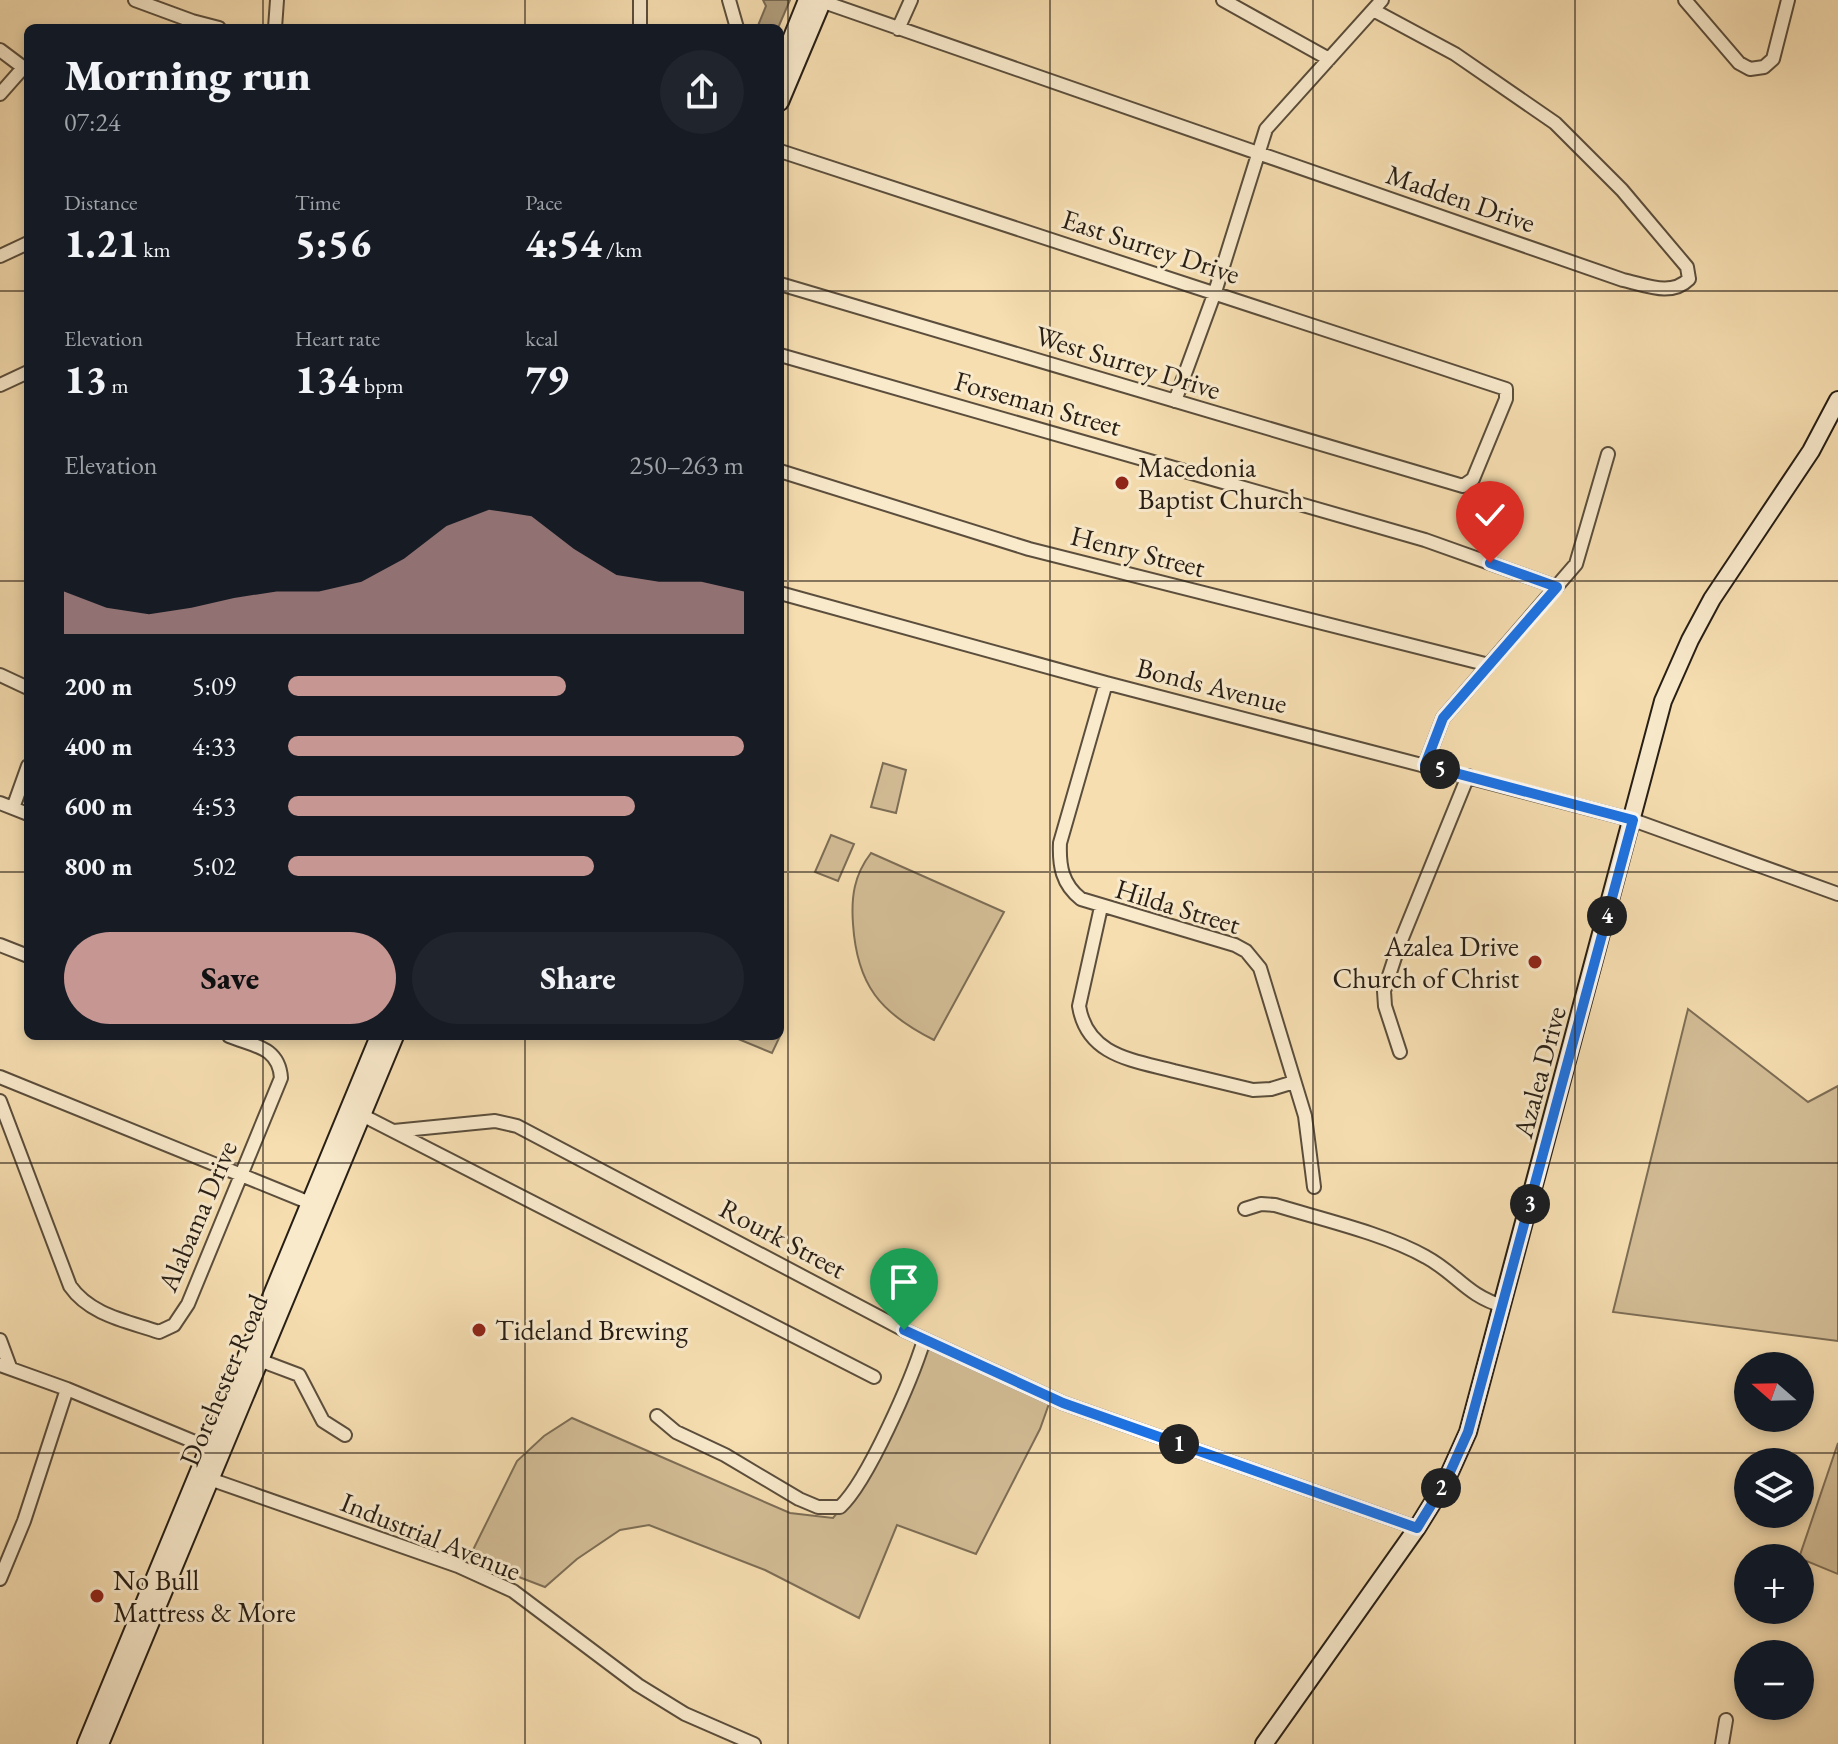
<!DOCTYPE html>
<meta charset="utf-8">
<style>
body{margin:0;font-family:"EB Garamond",serif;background:#20242c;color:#f1f3f6;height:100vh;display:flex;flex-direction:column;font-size:30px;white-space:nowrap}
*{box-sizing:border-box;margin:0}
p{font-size:26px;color:#9ea1a6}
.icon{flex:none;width:44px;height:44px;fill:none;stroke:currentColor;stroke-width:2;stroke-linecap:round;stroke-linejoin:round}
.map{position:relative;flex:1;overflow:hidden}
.drawer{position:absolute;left:24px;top:24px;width:760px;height:1016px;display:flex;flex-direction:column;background:#171b24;border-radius:12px;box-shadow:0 4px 12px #0003}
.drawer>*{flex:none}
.needle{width:52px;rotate:290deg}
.tools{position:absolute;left:1734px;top:1352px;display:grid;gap:16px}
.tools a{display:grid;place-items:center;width:80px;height:80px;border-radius:50%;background:#171b24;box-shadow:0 4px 12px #0003;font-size:40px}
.pin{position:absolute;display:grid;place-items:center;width:68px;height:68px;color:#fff;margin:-82px -34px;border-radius:50% 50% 50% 0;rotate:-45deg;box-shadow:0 0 8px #0007}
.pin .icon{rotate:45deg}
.km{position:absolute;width:40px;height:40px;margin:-20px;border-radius:50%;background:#222;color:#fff;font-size:22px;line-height:40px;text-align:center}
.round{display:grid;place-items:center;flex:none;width:84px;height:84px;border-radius:42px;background:#20242c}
.head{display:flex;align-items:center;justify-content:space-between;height:136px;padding:0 40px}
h1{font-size:44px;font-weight:800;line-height:60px}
.metrics{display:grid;grid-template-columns:repeat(3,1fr);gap:12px;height:136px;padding:8px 40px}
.metrics div{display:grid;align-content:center}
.metrics b{font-size:40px;font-weight:800}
.metrics small{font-size:22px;font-weight:400}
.metrics p{font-size:22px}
.chart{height:224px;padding:16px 40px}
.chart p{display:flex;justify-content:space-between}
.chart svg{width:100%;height:144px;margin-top:8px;fill:#c59692;opacity:.7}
.cta{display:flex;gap:16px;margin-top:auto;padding:16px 40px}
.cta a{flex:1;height:92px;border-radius:48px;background:#c59692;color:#111;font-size:32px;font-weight:800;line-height:92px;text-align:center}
.cta a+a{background:#20242c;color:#f1f3f6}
ul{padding:0 40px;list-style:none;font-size:26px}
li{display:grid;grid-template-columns:128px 96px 1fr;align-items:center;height:60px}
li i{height:20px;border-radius:10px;background:#c59692}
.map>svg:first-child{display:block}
.green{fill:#d3bd96;stroke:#7d6e56;stroke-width:2}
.water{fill:#b09d7c;stroke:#796a53;stroke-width:2}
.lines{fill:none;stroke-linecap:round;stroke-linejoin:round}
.street-casing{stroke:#5b4e3c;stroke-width:16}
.secondary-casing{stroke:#271e15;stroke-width:20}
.street{stroke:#f9eacc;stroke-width:12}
.secondary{stroke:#f9eacc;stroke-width:16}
.route-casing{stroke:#fff;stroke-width:16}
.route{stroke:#1a73e8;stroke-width:10}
.grid{fill:none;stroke:#271e15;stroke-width:2;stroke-opacity:0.55}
.poi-dot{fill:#8f2418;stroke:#f9eacc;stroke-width:3}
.labels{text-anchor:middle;stroke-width:6;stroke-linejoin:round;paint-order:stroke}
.street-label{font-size:28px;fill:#271e15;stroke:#f9eacc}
.poi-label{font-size:28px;fill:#271e15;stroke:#f9eacc;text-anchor:start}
</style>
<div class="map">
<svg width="1838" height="1744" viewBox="0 0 1838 1744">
<rect width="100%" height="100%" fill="#f6deb1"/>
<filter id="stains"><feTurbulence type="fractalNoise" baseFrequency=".0025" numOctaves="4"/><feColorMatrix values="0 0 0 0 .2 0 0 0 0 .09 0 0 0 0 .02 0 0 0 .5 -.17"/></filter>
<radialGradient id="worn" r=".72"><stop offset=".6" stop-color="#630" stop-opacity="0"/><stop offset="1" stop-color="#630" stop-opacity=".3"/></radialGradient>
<!-- green -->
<path class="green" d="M883,763L906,770L896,813L871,807Z
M831,835L854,844L838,881L815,872Z
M871,853L1004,912L934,1040C880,1013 857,985 853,924C851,897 854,875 871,853Z
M1688,1009L1808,1102L1838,1086V1341L1613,1312Z
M731,1036H780L772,1053Z
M924,1340L1051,1398L1040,1429L976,1554L897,1525L859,1618L765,1570L649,1525L620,1530L577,1559L545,1587L469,1558L517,1461L544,1436L572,1418L790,1513L833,1518L851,1497Z
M1838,1443V1574L1799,1558Z"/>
<!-- water -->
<path class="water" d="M763,0H790L778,28H757L766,6Z"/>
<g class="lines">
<!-- street casing -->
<g class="street-casing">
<path id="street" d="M135,0L192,21L219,28
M729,0L737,28
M818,0L1623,280C1646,285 1671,297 1689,279L1687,267L1622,190L1555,123L1455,54L1375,11
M1223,0L1329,59
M1685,0L1739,63L1750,69L1764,67L1773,59L1788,0
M275,28L277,0
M640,28V0
M898,29L911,0
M0,50L28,71
M0,94L23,68
M780,151L1506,389V399L1473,479L1463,486L780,284
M0,256L28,243
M780,355L1425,540L1557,587
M0,385L28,372
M1175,401L1215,292L1266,129L1382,0
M780,471L1029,549L1489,665
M780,593L1106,683L1633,820L1838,894
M0,675L28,688
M1106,683L1060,843C1059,866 1062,884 1081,899L1235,945L1246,951L1260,968L1305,1116L1314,1187
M1425,765L1443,718L1576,564L1608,454
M0,803L28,814
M13,808L28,766
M1101,907L1079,1006C1087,1056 1133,1060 1174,1071C1200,1077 1227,1084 1253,1090L1271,1089L1294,1082
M0,945L28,956
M1400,1052L1385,1006L1384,991L1398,948L1468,776
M0,1077L310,1203
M0,1101L70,1286C90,1315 127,1321 159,1332L174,1325L188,1304L281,1078C279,1047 254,1046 229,1036
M356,1112L874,1377
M394,1131L495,1121L517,1126L904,1330L1063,1403L1417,1528
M1245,1209L1261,1204L1275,1205C1321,1219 1386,1234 1426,1257C1456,1273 1467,1296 1503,1306
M0,1340L10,1367
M254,1358L299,1375L323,1421L345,1435
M0,1365L67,1389L214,1450
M657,1416L676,1432L725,1455L799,1499L818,1507H840C868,1481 912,1379 924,1340
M204,1477L458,1566L513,1591L638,1685L685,1714L754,1744
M0,1579L24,1521L67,1389
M1722,1744L1726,1720"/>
</g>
<!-- secondary casing -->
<g class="secondary-casing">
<path id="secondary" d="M780,67L807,0
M780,102L823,0
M86,1744L379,1036
M100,1744L395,1036
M1264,1744L1417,1528L1446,1481L1468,1432L1663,701L1690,640L1712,599L1811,451L1838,400"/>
</g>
<!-- street -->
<use href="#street" class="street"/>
<!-- secondary -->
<use href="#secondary" class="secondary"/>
</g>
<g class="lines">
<!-- route casing -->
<g class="route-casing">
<path id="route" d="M904,1330L1063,1403L1417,1528L1446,1481L1468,1432L1633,820L1425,765L1443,718L1557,587L1490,563"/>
</g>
<!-- route -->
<use href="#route" class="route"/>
</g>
<!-- grid -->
<path class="grid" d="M263,0V28M525,0V28M788,0V1744M1050,0V1744M1313,0V1744M1575,0V1744M0,291H28M780,291H1838M0,581H28M780,581H1838M0,872H28M780,872H1838M263,1036V1744M525,1036V1744M0,1163H1838M0,1453H1838"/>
<!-- markers -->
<g class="poi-dot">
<circle cx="1122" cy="483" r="8"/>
<circle cx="1535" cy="962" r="8"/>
<circle cx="479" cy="1330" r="8"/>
<circle cx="97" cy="1596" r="8"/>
</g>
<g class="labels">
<!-- street labels -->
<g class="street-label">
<text transform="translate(1461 198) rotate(19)" y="10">Madden Drive</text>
<text transform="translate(1151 246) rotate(18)" y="10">East Surrey Drive</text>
<text transform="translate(1128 362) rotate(17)" y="10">West Surrey Drive</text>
<text transform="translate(1038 403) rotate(16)" y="10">Forseman Street</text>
<text transform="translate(1138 551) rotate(14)" y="10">Henry Street</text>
<text transform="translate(1212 685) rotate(14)" y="10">Bonds Avenue</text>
<text transform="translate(1178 906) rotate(17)" y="10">Hilda Street</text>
<text transform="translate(1539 1072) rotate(-75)" y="10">Azalea Drive</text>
<text transform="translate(197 1216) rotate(-67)" y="10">Alabama Drive</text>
<text transform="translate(783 1238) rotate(28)" y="10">Rourk Street</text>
<text transform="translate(223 1380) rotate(-67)" y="10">Dorchester Road</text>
<text transform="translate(431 1536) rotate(22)" y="10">Industrial Avenue</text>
</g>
<!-- poi labels -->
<g class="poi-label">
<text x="1138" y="477">Macedonia<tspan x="1138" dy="32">Baptist Church</tspan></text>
<text x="1519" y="956" text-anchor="end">Azalea Drive<tspan x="1519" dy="32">Church of Christ</tspan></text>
<text x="495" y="1340">Tideland Brewing</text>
<text x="113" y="1590">No Bull<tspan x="113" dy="32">Mattress &amp; More</tspan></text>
</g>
</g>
<rect width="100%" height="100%" filter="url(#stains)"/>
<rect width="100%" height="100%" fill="url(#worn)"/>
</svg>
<div class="tools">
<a><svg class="needle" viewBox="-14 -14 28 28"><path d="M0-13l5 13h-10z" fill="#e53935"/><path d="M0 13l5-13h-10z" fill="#9ea1a6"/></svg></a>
<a><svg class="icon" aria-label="layers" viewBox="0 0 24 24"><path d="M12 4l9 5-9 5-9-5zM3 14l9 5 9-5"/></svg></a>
<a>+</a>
<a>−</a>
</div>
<div class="pin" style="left:904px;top:1330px;background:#1e9e55"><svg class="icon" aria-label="arrive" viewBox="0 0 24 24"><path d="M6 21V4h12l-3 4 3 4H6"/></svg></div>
<div class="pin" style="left:1490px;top:563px;background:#d93025"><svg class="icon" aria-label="check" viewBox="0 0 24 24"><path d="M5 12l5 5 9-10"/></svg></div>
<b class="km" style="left:1179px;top:1444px">1</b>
<b class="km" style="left:1441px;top:1488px">2</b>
<b class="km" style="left:1530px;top:1204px">3</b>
<b class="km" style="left:1607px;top:916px">4</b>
<b class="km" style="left:1440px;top:769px">5</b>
<section class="drawer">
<div class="head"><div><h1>Morning run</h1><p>07:24</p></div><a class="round"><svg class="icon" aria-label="share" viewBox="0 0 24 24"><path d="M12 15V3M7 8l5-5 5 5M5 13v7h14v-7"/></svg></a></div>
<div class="metrics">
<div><p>Distance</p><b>1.21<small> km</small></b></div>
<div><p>Time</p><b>5:56</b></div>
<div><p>Pace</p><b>4:54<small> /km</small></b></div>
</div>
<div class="metrics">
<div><p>Elevation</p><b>13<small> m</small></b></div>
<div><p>Heart rate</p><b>134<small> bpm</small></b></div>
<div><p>kcal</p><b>79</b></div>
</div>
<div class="chart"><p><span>Elevation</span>250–263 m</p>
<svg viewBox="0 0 160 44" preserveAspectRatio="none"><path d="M0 44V31L10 36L20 38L30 36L40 33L50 31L60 31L70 28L80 21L90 11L100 6L110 8L120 18L130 26L140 28L150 28L160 31V44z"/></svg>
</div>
<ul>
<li><b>200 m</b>5:09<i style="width:61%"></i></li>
<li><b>400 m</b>4:33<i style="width:100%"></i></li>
<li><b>600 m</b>4:53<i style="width:76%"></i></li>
<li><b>800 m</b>5:02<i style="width:67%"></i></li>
</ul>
<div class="cta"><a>Save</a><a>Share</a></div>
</section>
</div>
